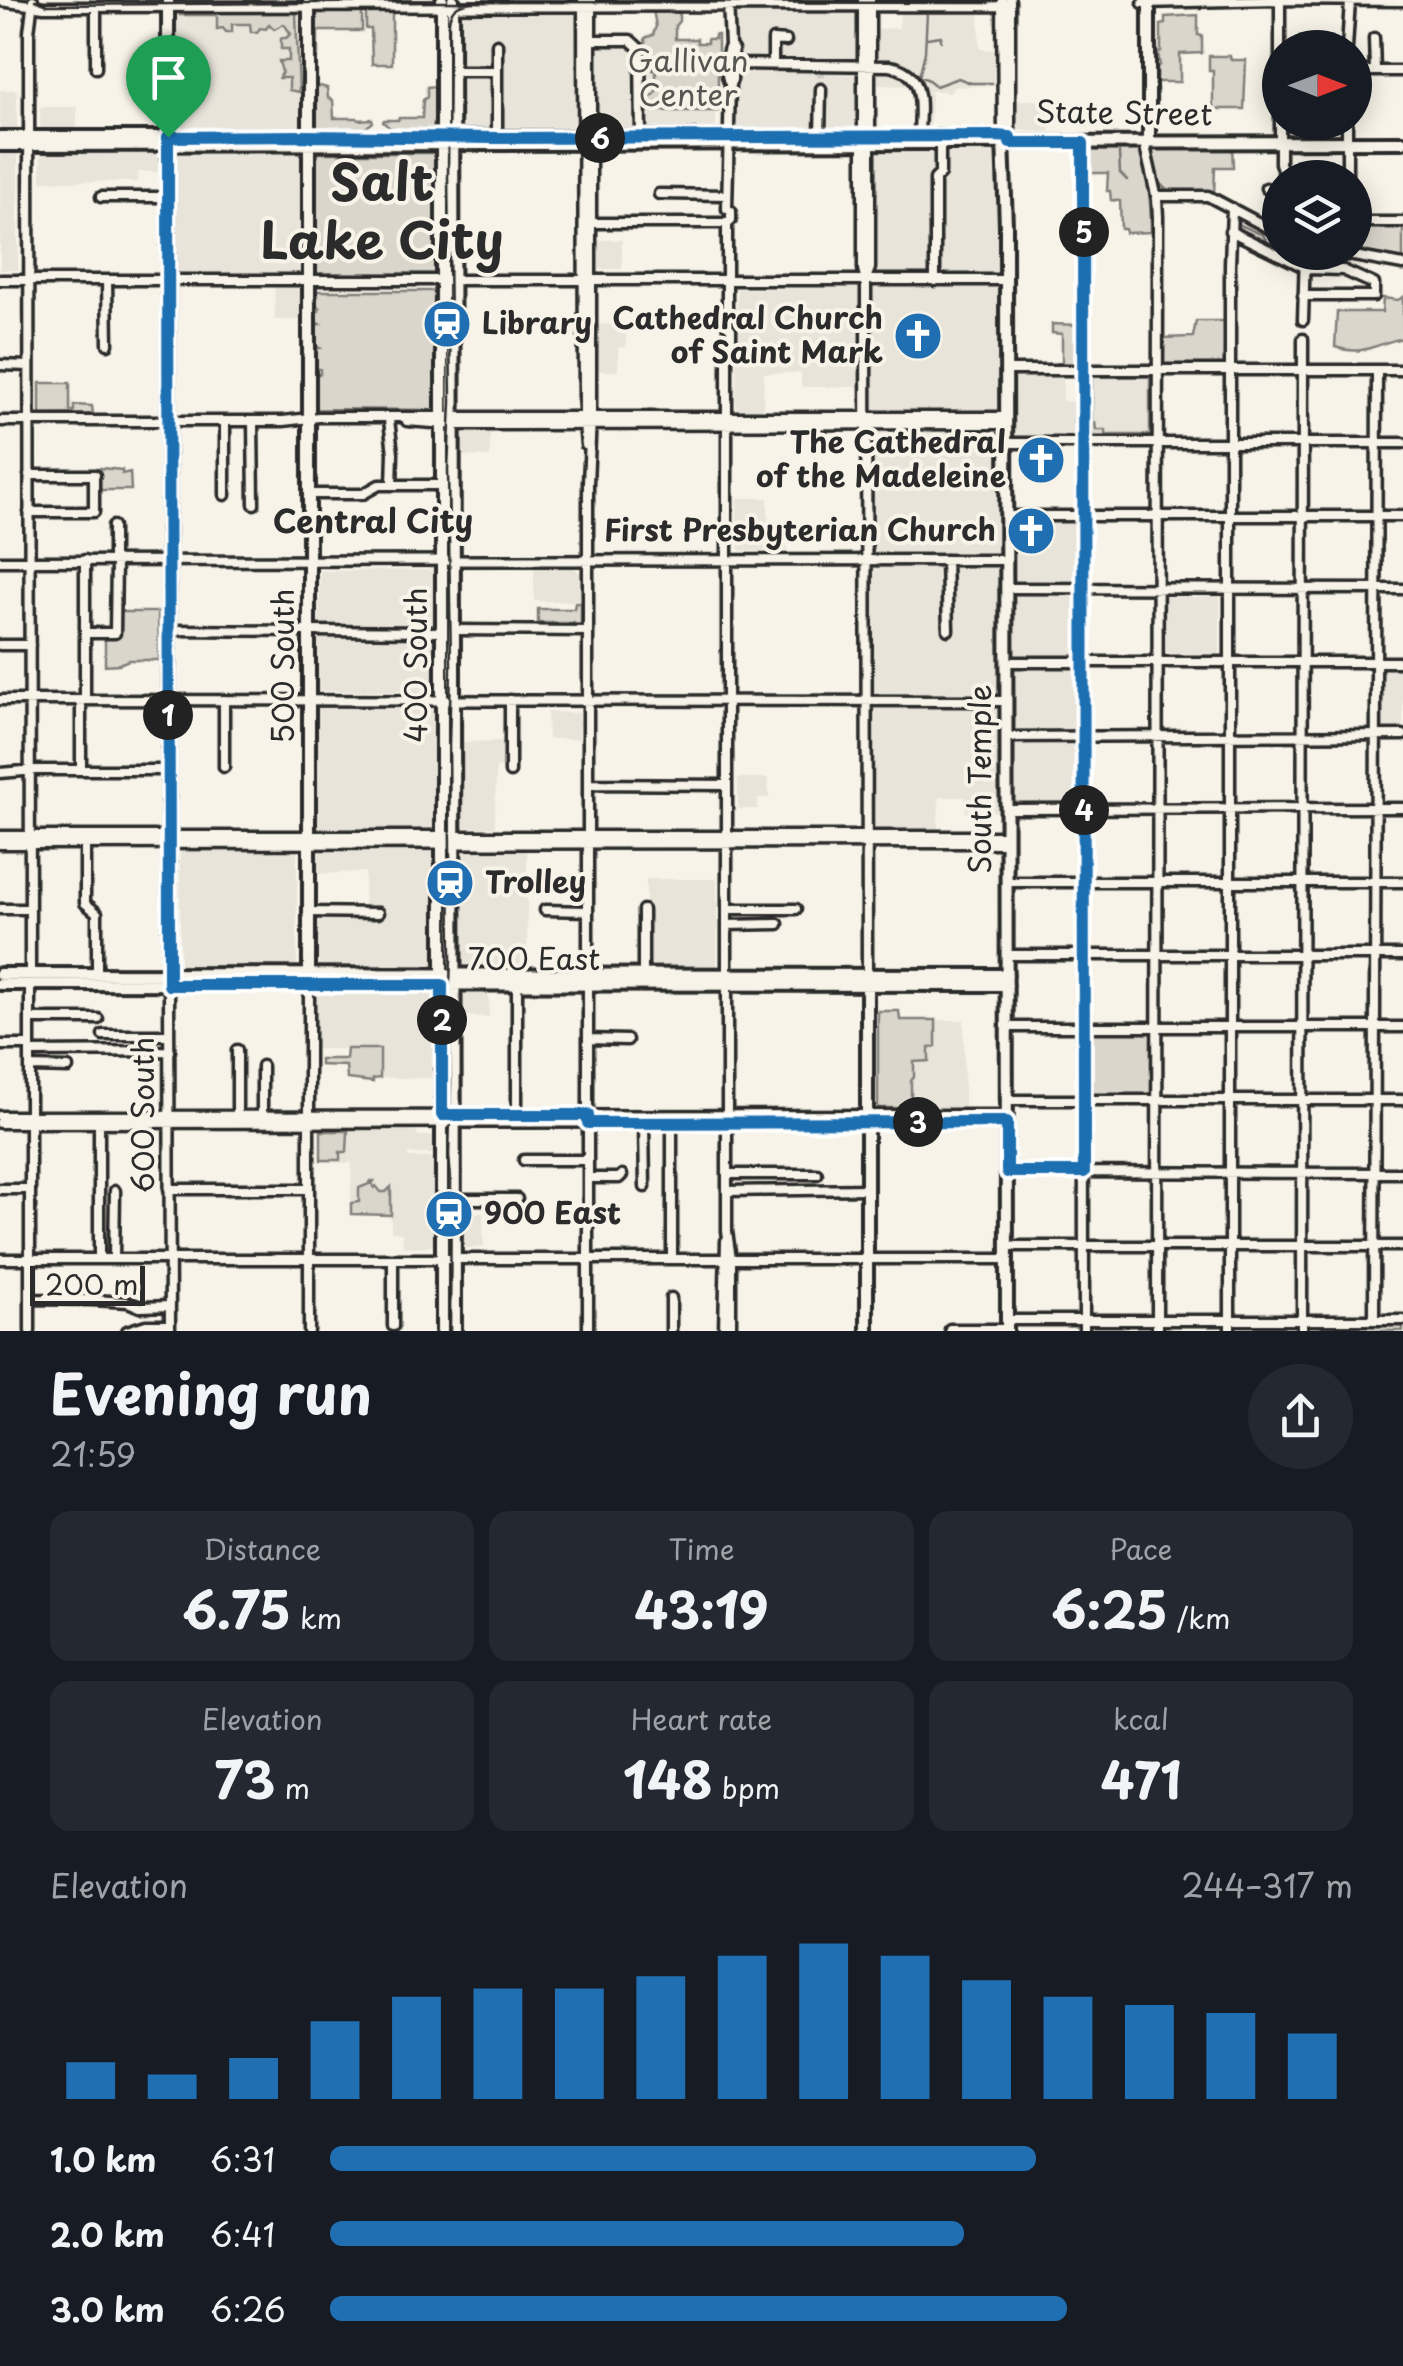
<!DOCTYPE html>
<meta charset="utf-8">
<style>
body{margin:0;font-family:"Playpen Sans",sans-serif;background:#242831;color:#f1f3f6;height:100vh;display:flex;flex-direction:column;font-size:38px;white-space:nowrap}
*{box-sizing:border-box;margin:0}
p{font-size:32px;color:#9ea1a6}
.icon{flex:none;width:55px;height:55px;fill:none;stroke:currentColor;stroke-width:2;stroke-linecap:round;stroke-linejoin:round}
.map{position:relative;height:1331px;overflow:hidden}
.side{display:flex;flex-direction:column;background:#171b24;flex:1}
.side>*{flex:none}
.needle{width:65px;rotate:90deg}
.tools{position:absolute;left:1262px;top:30px;display:grid;gap:20px}
.tools a{display:grid;place-items:center;width:110px;height:110px;border-radius:50%;background:#171b24;box-shadow:0 5px 25px #0003;font-size:50px}
.scale{position:absolute;left:30px;bottom:25px;width:115px;box-sizing:border-box;padding-left:10px;border:5px solid #2b2b2b;border-top:0;font-size:28px;line-height:35px;white-space:nowrap;color:#2b2b2b;-webkit-text-stroke:8px #f7f3e8;paint-order:stroke}
.pin{position:absolute;display:grid;place-items:center;width:85px;height:85px;color:#fff;margin:-102px -42px;border-radius:50% 50% 50% 0;rotate:-45deg;box-shadow:0 0 10px #0007}
.pin .icon{rotate:45deg}
.km{position:absolute;width:50px;height:50px;margin:-25px;border-radius:50%;background:#222;color:#fff;font-size:28px;line-height:50px;text-align:center}
.round{display:grid;place-items:center;flex:none;width:105px;height:105px;border-radius:52px;background:#242831}
.summary{display:flex;align-items:center;justify-content:space-between;height:170px;padding:0 50px}
h1{font-size:55px;font-weight:700;line-height:75px}
.figures{display:grid;grid-template-columns:repeat(3,1fr);gap:15px;height:170px;padding:10px 50px}
.figures div{display:grid;align-content:center;border-radius:20px;background:#242831;text-align:center}
.figures b{font-size:50px;font-weight:700}
.figures small{font-size:28px;font-weight:400}
.figures p{font-size:28px}
.chart{height:280px;padding:20px 50px}
.chart p{display:flex;justify-content:space-between}
.chart svg{width:100%;height:180px;margin-top:10px;stroke:#1f6fb2;stroke-width:6}
ul{padding:0 50px;list-style:none;font-size:32px}
li{display:grid;grid-template-columns:160px 120px 1fr;align-items:center;height:75px}
li i{height:25px;border-radius:12px;background:#1f6fb2}
.map>svg:first-child{display:block}
.built{fill:#e8e4da}
.green{fill:#dad6cc;stroke:#82807c;stroke-width:2.5}
.lines{fill:none;stroke-linecap:round;stroke-linejoin:round}
.stream{stroke:#7a7874;stroke-width:2.5}
.minor-tunnel{stroke:#cecbc2;stroke-width:8;stroke-dasharray:8 4;stroke-linecap:butt}
.minor-casing{stroke:#2b2b2b;stroke-width:15}
.major-casing{stroke:#2b2b2b;stroke-width:18}
.minor{stroke:#f7f3e8;stroke-width:8}
.major{stroke:#f7f3e8;stroke-width:10}
.tram{stroke:#2b2b2b;stroke-width:2.5}
.route-casing{stroke:#fff;stroke-width:20}
.route{stroke:#1f6fb2;stroke-width:12}
.labels{text-anchor:middle;stroke-width:8;stroke-linejoin:round;paint-order:stroke}
.park-label{font-size:30px;fill:#575653;stroke:#f7f3e8}
.street-label{font-size:30px;fill:#2b2b2b;stroke:#f7f3e8}
.poi-label{font-size:30px;font-weight:bold;fill:#2b2b2b;stroke:#f7f3e8;text-anchor:end}
.neighbourhood-label{font-size:32px;font-weight:bold;fill:#2b2b2b;stroke:#f7f3e8}
.town-label{font-size:50px;font-weight:bold;fill:#2b2b2b;stroke:#f7f3e8}
</style>
<div class="map">
<svg width="1403" height="1331" viewBox="0 0 1403 1331">
<rect width="100%" height="100%" fill="#f7f3e8"/>
<filter id="ink" filterUnits="userSpaceOnUse"><feTurbulence type="fractalNoise" baseFrequency=".01" numOctaves="2"/><feDisplacementMap in="SourceGraphic" scale="20" xChannelSelector="R" yChannelSelector="G"/><feConvolveMatrix kernelMatrix="1 2 1 2 8 2 1 2 1" color-interpolation-filters="sRGB"/></filter>
<g filter="url(#ink)">
<!-- built -->
<path class="built" d="M734,8H858V133H736Z
M175,9H301L300,132H176Z
M458,12H578V133H458Z
M979,12L980,49L995,50V85L954,87L950,93H945V91H931L930,129H921L919,96L911,97V86L878,85V29L899,28L900,13Z
M598,46H633L637,54V65H652V71H655V92L637,110V130H598Z
M0,90H17V129H0Z
M1017,100H1048L1050,132L1017,130Z
M40,107H77V130H40Z
M647,111H716V131L647,130Z
M874,148H1000V275H874Z
M175,149H301L302,320H275L274,273H177Z
M41,152L161,153V172H138L137,182L41,181Z
M0,153H18V270H0Z
M599,240H622V269H599Z
M1000,284V411H874V285Z
M860,288V387H801V373H764L763,415L736,413L737,289Z
M598,324L626,325V347L618,348V371H598Z
M1064,373L1062,401L1080,402V447L1015,446L1012,450V508L1016,512L1080,511V800L1076,803H1001V811L966,813L965,797H939L938,831L873,832V426L1011,427V374Z
M1089,373L1152,374V438L1089,437Z
M462,429H490V457L461,456Z
M737,498H768V530H787V551H741L738,547Z
M534,567H571L575,569L581,574L582,601H534Z
M436,570V691H318L320,571Z
M1165,597H1220V654L1166,653Z
M1383,669H1403V728H1383Z
M322,705L438,707L437,832L318,831L317,709Z
M547,712L579,713V739H548Z
M506,741V767L496,768L495,827H461L462,742Z
M738,778H768L769,798H758V809H738Z
M437,846V968L433,970L319,969L317,910H364L365,872L317,874L318,847Z
M462,847H527V970H462Z
M180,848H297V967H180Z
M646,879H717V967H646Z
M320,988L437,991L438,1078H380L379,1049H316V1018L318,991Z
M464,991H489V1017L461,1016L462,993Z
M878,1011H899L900,1020H964V1112L880,1113L878,1108Z
M320,1130H408L417,1131V1136H435V1154H408V1158H437V1246L403,1247L402,1233L391,1232V1215H350L352,1163L320,1162Z
M483,1213L484,1247L465,1248L461,1245L460,1214Z"/>
<!-- green -->
<path class="green" d="M382,9L383,11L370,12H392V64H372L371,29H366V12L367,10Z
M653,10L679,12V21L675,26V39H697V43H707V39H715V35H718V111H647V101L656,93V70H653L652,62H643L646,50L645,38L653,35L656,26Z
M362,12V31H318V55L315,54V13Z
M180,13H296L299,92L289,90V78H279L282,72L279,61H289V49H281V38H286L291,34L284,24L274,29L269,24L266,29L260,28L257,32H251L250,24H232V32H226L223,28L217,29V15H180Z
M1198,15V35L1202,36V53L1180,54V82H1157V66L1160,65L1158,53L1161,52V25L1165,24V17Z
M1209,56H1230L1231,60H1246L1244,109H1213V70H1209Z
M320,86L327,88L328,98L333,100L334,118H357L358,120L372,119L373,122L362,131L316,130L315,89Z
M438,86L433,130L393,131L383,122L384,120H398L399,118H422L423,100L427,97V87Z
M1232,144L1233,167H1215L1214,195L1203,191L1167,190L1158,182L1152,153L1153,148L1157,145Z
M1136,147L1140,148C1149,176 1151,203 1151,232L1126,233L1125,229H1121L1120,201L1111,200L1110,191H1107L1108,173H1091V148Z
M315,153H437L438,274H316Z
M1237,214L1280,237V252L1320,253L1339,256L1338,263L1334,267H1310L1235,230L1233,216Z
M1355,221L1369,225L1403,227V260L1360,252L1358,243L1355,242Z
M315,291H434L435,410L315,409V374H320V369L315,368V349L320,348L316,346L315,325L320,324L316,322V311H319L320,308L316,307Z
M1403,297V338C1377,343 1363,357 1335,347L1337,312H1382L1383,298L1398,300Z
M1196,321H1227L1226,366L1164,365L1161,364V338L1193,337Z
M1052,324L1077,325V364H1056L1062,362V334L1052,333Z
M1092,373H1150V376L1092,377V421L1095,422L1096,430H1106V435H1150V377H1153V435H1150V438H1092V435L1089,434V377H1092Z
M40,383H70V411H74V405L92,406L93,414L40,415Z
M100,468L122,470V474L130,472L131,490H100Z
M575,603H581V628L575,629L574,623H538V609H574Z
M118,612H158L159,660H129L119,664L105,665V636H116Z
M878,1011H899L900,1020H936V1046L929,1048V1061L914,1062V1077L911,1081V1108H878Z
M1088,1031H1152L1153,1096L1088,1097Z
M347,1049H380V1078L373,1079V1082L347,1079L346,1066L320,1065V1059H346Z
M321,1131H348L347,1152H340V1160H321Z
M371,1181H374L372,1184L374,1188L376,1186L381,1192H386L391,1187V1215L351,1214V1203L359,1202V1188L369,1184Z
M1311,1323H1403V1331H1305L1308,1324Z"/>
<g class="lines">
<!-- stream -->
<path class="stream" d="M927,13L925,52L919,77L927,79L936,86L958,78L971,83H992
M1156,16L1157,51
M927,38L941,36V41
M1157,54V62
M1157,66V77
M1157,87V127
M1119,153L1120,173L1127,180
M1236,217L1239,225C1248,227 1253,232 1262,234L1268,242L1280,246
M1289,252C1304,260 1322,267 1338,258"/>
<!-- minor-tunnel -->
<path class="minor-tunnel" d="M821,89V70"/>
<!-- minor casing -->
<g class="minor-casing">
<path id="minor" d="M583,0L584,424L586,445
M728,0L730,46L733,50L732,80L730,84
M863,0V269L866,281L867,975
M1002,0L1003,137
M1280,0V163L1283,172L1297,178
M0,1L44,7L1010,6
M1143,3L1275,0L1403,1
M1374,38L1375,71
M591,40H630L640,49L641,138
M497,44V138
M730,46C725,55 725,75 730,84L727,209L731,211V220L727,223V325L731,329V342L727,345V1231L731,1259V1331
M1347,48L1350,1
M730,55L731,64L889,66C928,72 919,108 919,137
M773,64V40L786,41
M96,68V7
M453,71H497
M1355,71H1403
M1347,122V178
M820,137L821,89
M1010,137V0
M1144,142L1157,199L1158,217L1157,1331
M1083,143L1084,1331
M1266,188L1280,196
M659,194L727,195
M1156,196H1208L1280,234
M101,197H169
M1355,218L1369,222H1403
M591,223H727
M1230,231L1308,269L1343,270L1374,284V296H1303
M1332,252L1403,265
M867,276L870,268V0
M0,280H1006
M107,281L108,344
M935,281V179L940,174V145
M1303,320L1305,252
M0,365L29,366
M1006,370H1403
M389,420L393,453L392,485
M0,421H283L319,417H1006
M225,421V495
M253,421L254,504
M407,421L459,425L1006,424
M1006,443H1403
M29,475H95
M309,494H363L379,485H442
M29,512H94V475
M1006,516H1403
M113,560V526
M946,560L948,630
M0,561L1006,560
M1006,588L1403,589
M169,630L442,632
M454,630L588,631
M85,633H115L116,560
M0,645H30
M1006,662H1403
M0,700L1006,701
M81,700V770
M85,700V560
M1006,737L1403,735
M224,767V700
M510,772V700
M0,773L36,770H168
M588,784L727,785
M1007,809L1403,808
M0,836H1007
M0,844L1007,843
M85,844V903L97,913V975
M1007,882H1403
M0,909H30
M727,909H796
M545,910L588,911
M643,910V975
M309,912L378,913
M727,925L778,924
M1007,955H1403
M30,974L29,32L33,0
M517,984V1120
M169,985L170,1331
M309,985V1331
M30,1019H98
M1007,1027H1403
M103,1035H169
M588,1039L627,1040
M0,1045H30
M237,1050V1116
M30,1052L170,1051
M30,1067L68,1068
M1007,1100H1403
M262,1115V1066
M0,1116L1007,1115
M0,1123L1007,1122
M644,1123L645,1187
M524,1160H588
M1007,1172L1403,1173
M727,1174H817
M588,1178H619L622,1175
M0,1189H30
M169,1189H309
M727,1191L867,1189
M455,1199H517
M1007,1246H1403
M0,1259H1007
M99,1259V1120
M114,1259L115,1191
M393,1259V1326
M672,1259V1123
M671,1298V1331
M30,1299L92,1300L128,1302L140,1307L170,1306
M1007,1320H1403
M1374,1320L1377,370
M950,1329H1007
M30,1331V985
M127,1331L146,1325H170
M588,1331V483L591,417V0
M724,1331L726,1241
M1230,1331V265L1232,208
M1302,1331L1303,339"/>
</g>
<!-- major casing -->
<g class="major-casing">
<path id="major" d="M168,0L169,979
M309,0V979
M442,0V1331
M453,0L455,1331
M1149,0V143
M0,137H987
M1003,138L1006,226L1007,1331
M0,145L1403,142
M0,974L1007,975
M867,981V1331
M0,984L1007,985"/>
</g>
<!-- minor -->
<use href="#minor" class="minor"/>
<!-- major -->
<use href="#major" class="major"/>
<!-- tram -->
<path class="tram" d="M35,0L48,5L437,2L987,3L997,0
M450,1331L451,1180L449,1155L451,1083L449,1006L451,959L449,745L451,668L448,469L451,402L448,177L449,21C451,6 461,3 475,2"/>
</g>
</g>
<g class="lines" filter="url(#ink)">
<!-- route casing -->
<g class="route-casing">
<path id="route" d="M300,136L497,138L996,136L1010,137V143H1083L1084,1172H1007V1122L588,1123V1115H442V985H169L168,137Z"/>
</g>
<!-- route -->
<use href="#route" class="route"/>
</g>
<!-- icons -->
<defs>
<g id="station-disc" transform="scale(2.5)"><circle r="9.5" fill="#1f6fb2" stroke="#f7f3e8"/><path d="M-3-6H3Q5-6 5-4V2Q5 4 3 4L4.5 6H3L1.5 4h-3L-3 6H-4.5L-3 4Q-5 4-5 2V-4Q-5-6-3-6ZM-3.5-4v3h7v-3ZM-3.5 1v1.5H-2V1ZM2 1v1.5H3.5V1Z" fill="#fff"/></g>
<g id="church-disc" transform="scale(2.5)"><circle r="9.5" fill="#1f6fb2" stroke="#f7f3e8"/><path d="M-1.2-6h2.4v3.5h3.3v2.4h-3.3V6h-2.4V-.1h-3.3v-2.4h3.3Z" fill="#fff"/></g>
</defs>
<g fill-rule="evenodd">
<use href="#station-disc" x="447" y="324"/>
<use href="#church-disc" x="918" y="336"/>
<use href="#church-disc" x="1041" y="460"/>
<use href="#church-disc" x="1031" y="531"/>
<use href="#station-disc" x="450" y="883"/>
<use href="#station-disc" x="449" y="1214"/>
</g>
<g class="labels">
<!-- park labels -->
<g class="park-label">
<text x="688" y="72">Gallivan<tspan x="688" dy="34">Center</tspan></text>
</g>
<!-- street labels -->
<g class="street-label">
<text transform="translate(1124 114) rotate(1)" y="10">State Street</text>
<text transform="translate(417 665) rotate(-90)" y="10">400 South</text>
<text transform="translate(284 666) rotate(-90)" y="10">500 South</text>
<text transform="translate(981 779) rotate(-90)" y="10">South Temple</text>
<text x="534" y="970">700 East</text>
<text transform="translate(144 1115) rotate(-90)" y="10">600 South</text>
</g>
<!-- poi labels -->
<g class="poi-label">
<text x="883" y="329">Cathedral Church<tspan x="883" dy="34">of Saint Mark</tspan></text>
<text x="482" y="334" text-anchor="start">Library</text>
<text x="1006" y="453">The Cathedral<tspan x="1006" dy="34">of the Madeleine</tspan></text>
<text x="996" y="541">First Presbyterian Church</text>
<text x="485" y="893" text-anchor="start">Trolley</text>
<text x="484" y="1224" text-anchor="start">900 East</text>
</g>
<!-- neighbourhood labels -->
<g class="neighbourhood-label">
<text x="373" y="533">Central City</text>
</g>
<!-- town labels -->
<g class="town-label">
<text x="382" y="201">Salt<tspan x="382" dy="58">Lake City</tspan></text>
</g>
</g>
</svg>
<div class="tools">
<a><svg class="needle" viewBox="-14 -14 28 28"><path d="M0-13l5 13h-10z" fill="#e53935"/><path d="M0 13l5-13h-10z" fill="#9ea1a6"/></svg></a>
<a><svg class="icon" aria-label="layers" viewBox="0 0 24 24"><path d="M12 4l9 5-9 5-9-5zM3 14l9 5 9-5"/></svg></a>
</div>
<div class="scale">200 m</div>
<div class="pin" style="left:168px;top:137px;background:#1e9e55"><svg class="icon" aria-label="arrive" viewBox="0 0 24 24"><path d="M6 21V4h12l-3 4 3 4H6"/></svg></div>
<b class="km" style="left:168px;top:715px">1</b>
<b class="km" style="left:442px;top:1020px">2</b>
<b class="km" style="left:918px;top:1122px">3</b>
<b class="km" style="left:1084px;top:810px">4</b>
<b class="km" style="left:1084px;top:232px">5</b>
<b class="km" style="left:600px;top:138px">6</b>
</div>
<section class="side">
<div class="summary"><div><h1>Evening run</h1><p>21:59</p></div><a class="round"><svg class="icon" aria-label="share" viewBox="0 0 24 24"><path d="M12 15V3M7 8l5-5 5 5M5 13v7h14v-7"/></svg></a></div>
<div class="figures">
<div><p>Distance</p><b>6.75<small> km</small></b></div>
<div><p>Time</p><b>43:19</b></div>
<div><p>Pace</p><b>6:25<small> /km</small></b></div>
</div>
<div class="figures">
<div><p>Elevation</p><b>73<small> m</small></b></div>
<div><p>Heart rate</p><b>148<small> bpm</small></b></div>
<div><p>kcal</p><b>471</b></div>
</div>
<div class="chart"><p><span>Elevation</span>244–317 m</p>
<svg viewBox="0 0 160 44" preserveAspectRatio="none"><path d="M5 44V35M15 44V38M25 44V34M35 44V25M45 44V19M55 44V17M65 44V17M75 44V14M85 44V9M95 44V6M105 44V9M115 44V15M125 44V19M135 44V21M145 44V23M155 44V28"/></svg>
</div>
<ul>
<li><b>1.0 km</b>6:31<i style="width:69%"></i></li>
<li><b>2.0 km</b>6:41<i style="width:62%"></i></li>
<li><b>3.0 km</b>6:26<i style="width:72%"></i></li>
</ul>
</section>
